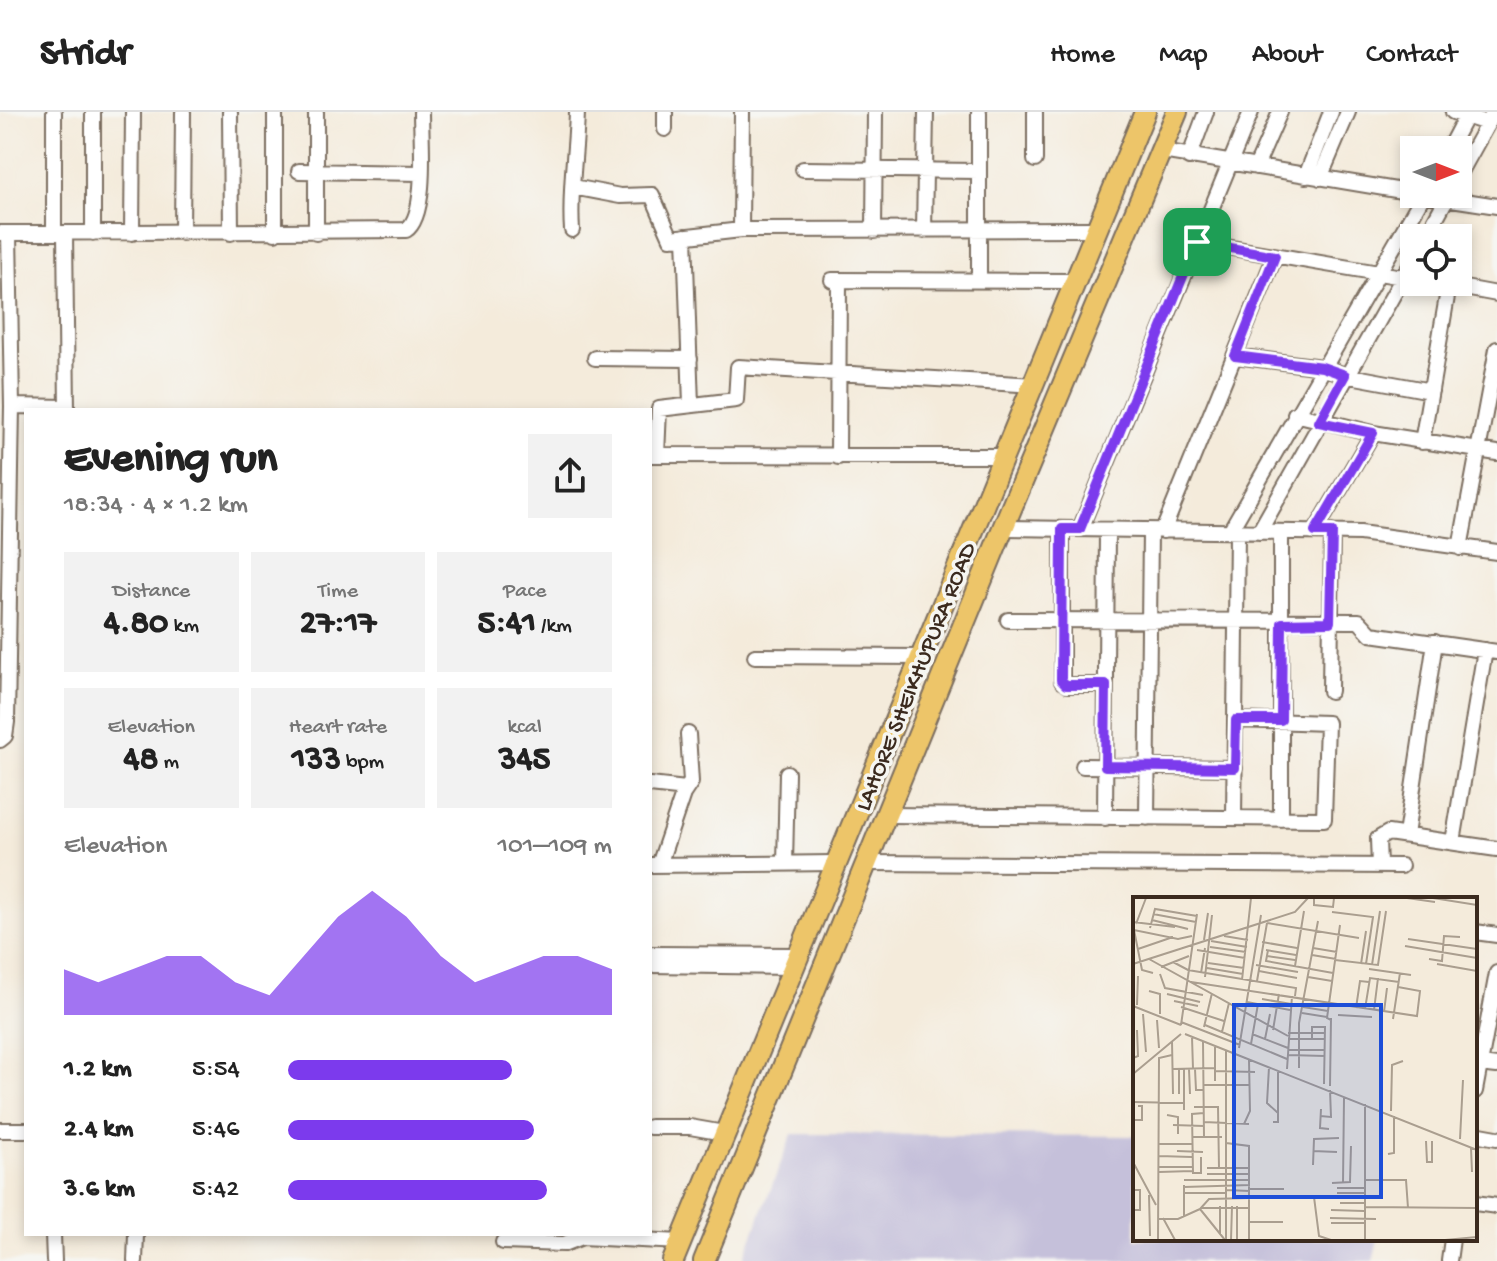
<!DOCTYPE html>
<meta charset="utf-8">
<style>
body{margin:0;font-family:"Gochi Hand",sans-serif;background:#f2f2f2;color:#222;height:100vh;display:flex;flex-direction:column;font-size:30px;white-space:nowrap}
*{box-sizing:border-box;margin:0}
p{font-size:26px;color:#767676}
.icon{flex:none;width:44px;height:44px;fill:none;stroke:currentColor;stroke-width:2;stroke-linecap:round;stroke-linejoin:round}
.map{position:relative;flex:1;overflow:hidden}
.side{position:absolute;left:24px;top:296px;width:628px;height:828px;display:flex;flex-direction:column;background:#fff;border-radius:0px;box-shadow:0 4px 12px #0003}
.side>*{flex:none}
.needle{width:52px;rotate:90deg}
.tools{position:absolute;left:1400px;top:24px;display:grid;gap:16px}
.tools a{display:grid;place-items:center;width:72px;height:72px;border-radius:0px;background:#fff;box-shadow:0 4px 12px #0003;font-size:40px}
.pin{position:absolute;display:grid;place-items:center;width:68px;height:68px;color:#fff;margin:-34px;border-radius:16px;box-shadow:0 4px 12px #0006}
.round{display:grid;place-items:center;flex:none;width:84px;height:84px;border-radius:0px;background:#f2f2f2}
.head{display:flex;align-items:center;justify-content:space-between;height:136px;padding:0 40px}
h1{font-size:44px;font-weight:700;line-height:60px}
.stats{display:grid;grid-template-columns:repeat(3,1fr);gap:12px;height:136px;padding:8px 40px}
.stats div{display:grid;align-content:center;border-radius:0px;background:#f2f2f2;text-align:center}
.stats b{font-size:34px;font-weight:700}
.stats small{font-size:22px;font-weight:400}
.stats p{font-size:22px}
.chart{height:224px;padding:16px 40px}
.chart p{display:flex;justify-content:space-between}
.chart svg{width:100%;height:144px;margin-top:8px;fill:#7c3aed;opacity:.7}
ul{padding:0 40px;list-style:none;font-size:26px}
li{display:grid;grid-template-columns:128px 96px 1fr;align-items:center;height:60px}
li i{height:20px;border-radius:10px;background:#7c3aed}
header{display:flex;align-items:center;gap:48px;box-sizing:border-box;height:112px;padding:0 40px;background:#fff;border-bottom:2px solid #e0e0e0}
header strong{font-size:38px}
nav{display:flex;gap:44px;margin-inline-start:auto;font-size:28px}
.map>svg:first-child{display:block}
.industrial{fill:#c5c0da}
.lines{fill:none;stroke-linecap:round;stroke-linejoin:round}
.minor-casing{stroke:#7c6e60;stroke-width:18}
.highway-casing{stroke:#7c6e60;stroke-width:24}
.minor{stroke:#fff;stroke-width:14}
.highway{stroke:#edc569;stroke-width:20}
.route-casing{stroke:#fff;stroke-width:16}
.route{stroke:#7c3aed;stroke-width:10}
.labels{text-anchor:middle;stroke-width:7;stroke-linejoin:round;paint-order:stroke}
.street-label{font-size:24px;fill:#3b2a1e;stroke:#f6f6f2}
.inset-road{fill:none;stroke:#aa9e8f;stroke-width:2}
.view{fill:#1d4ed8;fill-opacity:0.15;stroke:#1d4ed8;stroke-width:4}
.inset-edge{fill:none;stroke:#3b2a1e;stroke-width:4}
</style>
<header>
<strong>Stridr</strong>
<nav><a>Home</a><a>Map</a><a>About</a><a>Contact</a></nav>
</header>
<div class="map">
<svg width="1497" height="1149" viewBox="0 0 1497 1149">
<rect width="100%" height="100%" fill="#f6f6f2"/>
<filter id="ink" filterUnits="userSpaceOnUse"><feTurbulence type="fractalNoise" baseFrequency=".0125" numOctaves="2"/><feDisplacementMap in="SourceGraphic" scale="16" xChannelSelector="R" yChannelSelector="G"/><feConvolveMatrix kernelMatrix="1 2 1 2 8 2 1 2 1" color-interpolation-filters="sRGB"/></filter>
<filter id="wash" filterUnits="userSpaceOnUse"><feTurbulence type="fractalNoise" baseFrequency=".006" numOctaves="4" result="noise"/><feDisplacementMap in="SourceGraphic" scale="32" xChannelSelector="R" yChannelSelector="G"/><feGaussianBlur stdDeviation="1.8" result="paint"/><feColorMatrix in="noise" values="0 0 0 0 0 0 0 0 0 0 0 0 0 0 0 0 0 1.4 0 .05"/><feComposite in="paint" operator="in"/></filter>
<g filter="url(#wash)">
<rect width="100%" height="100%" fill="#f4ebdb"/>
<!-- industrial -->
<path class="industrial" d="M792,1022L1135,1024V1127H1378L1373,1149H743Z"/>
</g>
<g filter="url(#ink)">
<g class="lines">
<!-- minor casing -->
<g class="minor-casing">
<path id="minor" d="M230,0L231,121
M1453,0L1487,11
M665,17V0
M1448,38L1468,0
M1162,39L1414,81
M1189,46L1206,0
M1035,48V0
M1256,55L1280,0
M803,57L979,59
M299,59L420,61
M1306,64L1331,0
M1458,65L1494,0
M1320,66L1348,0
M573,75L620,84L652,83L671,126L741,118L1098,117
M1419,82L1497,94
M572,118C569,79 576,40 577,0
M741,118L742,0
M874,119L875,0
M924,119L926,0
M0,121L406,118C428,104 421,26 421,0
M54,121V0
M65,121L67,298
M93,121V0
M132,121L133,0
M182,121L183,0
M275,121V0
M316,121V0
M685,124L691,292
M1425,126L1449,82
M1197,130L1414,167
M979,167V0
M832,168L1077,169
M1432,170L1497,182
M1235,244L1322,255L1345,263L1431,279
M595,246L690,247
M12,294L67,295
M1295,302L1373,321L1497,341
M1422,330L1449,173
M650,343L1005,344
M657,343L659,297L736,288L738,255L1034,273
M838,345L839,168
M1003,416L1360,421L1497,440
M1062,417V569L1068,573H1106
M1080,417L1251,0
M1163,419L1275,144
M1230,419L1424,82
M1259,420L1414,146
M1315,420L1373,321
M1460,436L1497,237
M1008,508L1359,509L1371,522L1497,540
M755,544L921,545
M1330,579L1332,420
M0,628L5,624L7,610L12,294L9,121
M1083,654L1235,656
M650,673L686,677
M886,703L1324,707L1327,611L1236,608
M1105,706L1107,418
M1147,706L1150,419
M1234,706L1237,419
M1281,707V420
M1406,723L1435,530
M1453,730L1485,538
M866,751L1401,754
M785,752L787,661
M650,753L834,751
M659,753L683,682L691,670L688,622
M1379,754L1378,727L1388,721L1497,737
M1475,820L1497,823
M650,842L797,843
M650,853L792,855
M1480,952L1497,954
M1475,979L1497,861
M650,1015H690L724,1021
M0,1018H26
M1475,1022L1497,1026
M1475,1091L1497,1094
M53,1122L54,1149
M503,1130L564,1132L582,1125L681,1130
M135,1149L136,1122
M1449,1149L1452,1127"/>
</g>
<!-- highway casing -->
<g class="highway-casing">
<path id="highway" d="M673,1149L1145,0
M704,1149L1003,416L1177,0"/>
</g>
<!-- minor -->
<use href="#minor" class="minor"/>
<!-- highway -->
<use href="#highway" class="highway"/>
</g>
</g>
<g class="lines" filter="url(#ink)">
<!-- route casing -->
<g class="route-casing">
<path id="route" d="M1197,130L1275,144L1235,244L1322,255L1345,263L1319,310L1373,321L1315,420H1332L1330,510L1282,511L1281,608H1236L1235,656L1105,654L1106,573H1066L1061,568L1062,417H1080Z"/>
</g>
<!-- route -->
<use href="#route" class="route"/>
</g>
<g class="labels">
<!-- street labels -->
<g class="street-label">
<text transform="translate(914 564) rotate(-68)" y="8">LAHORE SHEIKHUPURA ROAD</text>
</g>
</g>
<!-- overview -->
<g transform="translate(1133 785)">
<rect width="344" height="344" fill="#f4ebdb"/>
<path class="inset-road" d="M181,1V8L200,10L201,1M274,1L302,5M300,1L344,8M199,15L240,20L233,67M20,17L63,25M19,23L55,32M0,25L42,30M134,26L226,41M3,27L13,1M17,31L22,12L64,19M91,39L115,43M275,42L344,52M71,43L75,16M78,44L114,50M129,45L164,51M272,49L344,61M77,50L113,55M180,51L204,55M5,52L40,40M64,53L112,61M133,53L163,58M135,53L133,64L200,76M179,58L203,62M134,59L162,63M16,62L155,139M296,62L309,64L311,39L327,40M202,63L245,68L253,14M40,65L55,73L163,91L162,99M75,66L111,71M0,67L162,15L175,1M228,67L233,34M304,67L344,74M123,68L165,75M239,68L247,14M162,69L171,14M28,70L56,59M74,71L110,77M236,72L278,78M126,74L164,81M20,76L9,73L1,33L45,42L59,39M68,76L72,51M27,77L32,91L70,98M72,80L79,18M175,80L199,84M109,83L118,1M124,84L134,26M58,85L284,119L287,94L265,90M16,94L27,97V117M34,97L67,105M129,102L158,107M41,104L65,109M114,105L157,113M4,108L5,79M0,109L48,128M48,110L91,124M170,110L195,114M223,111L227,84L236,85M232,112L237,81L266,85M241,113L245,81M344,113V155M251,115L254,91M169,116L194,120M10,117L13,155M205,118L239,120M260,122L267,76M24,123L26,151M198,123L194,121L207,28M48,125L107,148M48,128L64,17M72,128L154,162M71,130L79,96M140,133L146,97M89,135L96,106M155,136H192M52,137L344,253M119,137L155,151M59,140L60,172M132,142L137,117M155,142H192M179,142V130H192L191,187M39,144L40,197M70,144L71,240M118,147L125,107M82,149V184M106,151L128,18M155,153H192M155,158L192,159M0,161L5,159L4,133M136,170L134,206L145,216M166,171V126L185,24M40,172L82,171M46,172V197M51,172V213M56,172L57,197M62,172L63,193H71M154,172L159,99M82,174L122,175M0,177L48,137M71,188H116M197,189L198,121M0,205L51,206M61,210H86M85,210L86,271M188,212L187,231L196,232M258,214L259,168L270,164M34,218L45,220V237M187,219L198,220L197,193M0,223H9V209H5M71,225L116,227M140,225H145V174M111,227L117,214L116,163M40,228L71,229M59,240H89M327,242L330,183M293,244L294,265H299V244M93,246L116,249V343M25,247H59M338,251L339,275M44,254L70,255M180,254L204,255M255,257L261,256V219M26,259L59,260M68,260V276H60L59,217L71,216M0,265L23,308M180,268L181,242L206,241M26,270H59M74,271H117M26,275L59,274M74,277H117M51,283H117M231,283H273L275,311M199,286L217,285L218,249M210,286L211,201M51,290L117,288M204,291H232M117,292H151M0,293H7V313H0M93,293L117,294M51,296H93M204,296H232M16,298L17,339M117,299L181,300L186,339L198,343M207,306H232M87,309V338M232,310L344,311M68,311H117M67,312L76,302L117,301M67,312L92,343M198,313L231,314M51,319V288M30,321L42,343M197,321L243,322M25,322H45L67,312M116,325H150M198,326H232M25,343L26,161L39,158M93,343V154M98,343L99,309M104,343V309M232,343V207M312,343L344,340"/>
<path class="view" d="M101,108H248V300H101Z"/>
<rect width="344" height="344" class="inset-edge"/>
</g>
</svg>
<div class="tools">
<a><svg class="needle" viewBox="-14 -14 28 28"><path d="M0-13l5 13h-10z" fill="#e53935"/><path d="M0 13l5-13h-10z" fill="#767676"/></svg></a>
<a><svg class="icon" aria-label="locate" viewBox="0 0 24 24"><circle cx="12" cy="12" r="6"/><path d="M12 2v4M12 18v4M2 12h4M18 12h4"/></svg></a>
</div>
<div class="pin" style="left:1197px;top:130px;background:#1e9e55"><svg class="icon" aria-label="arrive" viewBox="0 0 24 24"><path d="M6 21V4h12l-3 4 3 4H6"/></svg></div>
<section class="side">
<div class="head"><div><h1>Evening run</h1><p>18:34 · 4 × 1.2 km</p></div><a class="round"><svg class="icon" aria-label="share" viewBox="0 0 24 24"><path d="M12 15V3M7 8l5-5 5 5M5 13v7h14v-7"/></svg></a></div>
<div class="stats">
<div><p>Distance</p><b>4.80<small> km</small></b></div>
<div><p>Time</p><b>27:17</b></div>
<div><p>Pace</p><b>5:41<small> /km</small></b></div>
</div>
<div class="stats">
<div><p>Elevation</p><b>48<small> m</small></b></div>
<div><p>Heart rate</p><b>133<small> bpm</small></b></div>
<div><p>kcal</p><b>345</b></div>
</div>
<div class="chart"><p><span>Elevation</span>101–109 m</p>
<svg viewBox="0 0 160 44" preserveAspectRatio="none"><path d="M0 44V30L10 34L20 30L30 26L40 26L50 34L60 38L70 26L80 14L90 6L100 14L110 26L120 34L130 30L140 26L150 26L160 30V44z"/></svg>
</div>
<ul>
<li><b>1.2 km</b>5:54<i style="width:69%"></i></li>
<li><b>2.4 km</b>5:46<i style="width:76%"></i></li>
<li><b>3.6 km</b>5:42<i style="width:80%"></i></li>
</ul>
</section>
</div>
